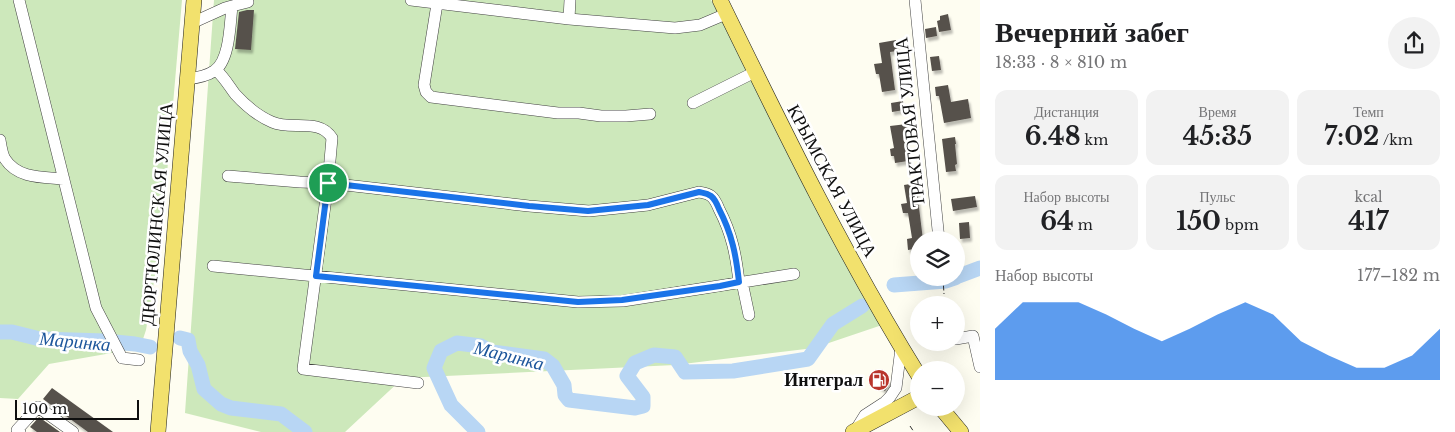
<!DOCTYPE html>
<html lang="ru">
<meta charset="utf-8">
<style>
body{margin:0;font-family:"Libre Baskerville",serif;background:#f2f2f2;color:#202124;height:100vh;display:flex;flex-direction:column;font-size:19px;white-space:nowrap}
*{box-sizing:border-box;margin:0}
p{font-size:16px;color:#757577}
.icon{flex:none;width:28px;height:28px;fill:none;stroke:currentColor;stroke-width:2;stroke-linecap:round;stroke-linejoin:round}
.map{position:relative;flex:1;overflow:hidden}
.side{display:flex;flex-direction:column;background:#fff;width:475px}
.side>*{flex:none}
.tools{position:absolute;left:910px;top:231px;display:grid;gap:10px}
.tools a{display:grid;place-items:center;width:55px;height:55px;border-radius:50%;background:#fff;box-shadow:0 5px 20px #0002;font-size:25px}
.scale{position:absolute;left:15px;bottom:12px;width:124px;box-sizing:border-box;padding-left:5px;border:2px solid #0f0f0f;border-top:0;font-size:14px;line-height:18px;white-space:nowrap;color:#0f0f0f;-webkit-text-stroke:4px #fff;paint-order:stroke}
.pin{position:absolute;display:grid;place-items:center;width:42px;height:42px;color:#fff;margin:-21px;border:2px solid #fff;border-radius:50%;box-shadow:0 1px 5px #0007}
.round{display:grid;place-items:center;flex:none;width:52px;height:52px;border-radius:26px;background:#f2f2f2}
.headline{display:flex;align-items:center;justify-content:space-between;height:85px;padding:0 15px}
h1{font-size:28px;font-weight:700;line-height:38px}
.stats{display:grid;grid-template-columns:repeat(3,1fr);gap:8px;height:85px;padding:5px 15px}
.stats div{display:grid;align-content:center;border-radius:12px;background:#f2f2f2;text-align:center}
.stats b{font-size:25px;font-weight:700}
.stats small{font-size:14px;font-weight:400}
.stats p{font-size:14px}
.chart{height:140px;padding:10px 15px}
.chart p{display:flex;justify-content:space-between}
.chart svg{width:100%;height:90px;margin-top:5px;fill:#1a73e8;opacity:.7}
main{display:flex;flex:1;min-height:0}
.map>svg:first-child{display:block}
.green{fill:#cde8bb}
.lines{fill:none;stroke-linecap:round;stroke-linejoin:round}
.river{stroke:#b8d6f4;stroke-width:15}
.building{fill:#57514b;filter:url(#shadow)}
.minor-casing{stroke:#424242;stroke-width:12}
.major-casing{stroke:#202020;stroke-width:16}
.path{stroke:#313131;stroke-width:1;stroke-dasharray:5 2.5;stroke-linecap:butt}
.minor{stroke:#fff;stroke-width:11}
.major{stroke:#f2e16d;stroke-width:15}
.route-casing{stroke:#fff;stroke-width:10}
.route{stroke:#1a73e8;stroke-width:6}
.labels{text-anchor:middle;stroke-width:5;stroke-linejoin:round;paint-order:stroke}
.street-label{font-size:18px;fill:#0f0f0f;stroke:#fff}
.poi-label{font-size:18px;font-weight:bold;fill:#0f0f0f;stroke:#fff;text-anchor:end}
.water-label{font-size:19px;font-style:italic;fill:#1d569b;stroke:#fff}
</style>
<main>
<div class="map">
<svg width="980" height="432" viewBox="0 0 980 432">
<defs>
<filter id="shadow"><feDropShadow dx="2" dy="3.5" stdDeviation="1" flood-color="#0004"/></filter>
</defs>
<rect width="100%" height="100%" fill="#fefdf1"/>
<!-- green -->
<path class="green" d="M0,0H182L162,232L146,330L140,348L49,364L18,399L0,398Z
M214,0H711L888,323L814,348L675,365L403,378L345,432H261L185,413Z"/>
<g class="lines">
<!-- river -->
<path class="river" d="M956,277L980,268
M894,285L946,281L955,278
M0,332H12L40,339L105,341L135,344L150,347
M180,338L188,340L190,351L198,365L204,389L221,404L231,408L281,414L305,432
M478,432L451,405L434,368L441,351L457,343L481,346L492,352L544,359L553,366L564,385L565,395L569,400L635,408L643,406V397L627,376L635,363L654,355L675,357L685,372L733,371L808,359L833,324L862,306"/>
</g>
<!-- building -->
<path class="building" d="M247,10H254L251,50L235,49L239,12Z
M948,14L951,30L939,32L937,21L940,20V16Z
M936,27L937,36L926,38L925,29Z
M896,40L897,51L890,52L895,90L882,92L879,74H876L874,64L882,63L879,43Z
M939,56L941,70L932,71L930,57Z
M948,85L951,102L968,99L971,118L944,123L939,96H936L935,87Z
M903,101L904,110L892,112L891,103Z
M907,124L909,137L904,138L908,161L895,163L894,156H891L890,149L894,148L890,126Z
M955,137L956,144H955L957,164L955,165L956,171L946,172L942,139Z
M916,183L923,240H919V254H915L914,249L908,250L907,239L912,238L908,213H903L901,204L907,203L904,185Z
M975,196L977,207L953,211L951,199Z
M969,222L970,238L960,239L959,223Z
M880,374L889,380V385L885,391L874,383Z
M52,388L113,432H88L43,399Z
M39,417L60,432H37L30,427Z"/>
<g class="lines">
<!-- minor casing -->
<g class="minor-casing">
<path id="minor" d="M19,0L96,308L122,358L139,360
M411,0L569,19L675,28L700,25L726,14
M915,0L939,240
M437,4L424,85L426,92L431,97L558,113H579L601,116H626L650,114
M569,19L570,0
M192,23L225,8L232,6
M216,70C224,77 229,86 235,94C245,105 258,116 272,122C291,131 319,117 332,138L328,183L303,369L418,383
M187,79C196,78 207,76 214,71C230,61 230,23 232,6L248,2
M693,103L755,72
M0,140C1,146 2,154 5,159C18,179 43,177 64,179
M228,176L300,182L328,183L529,206L589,211L648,205L699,192C703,193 707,193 711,196C715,199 717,204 719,209C732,234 736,255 739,282
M213,266L578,302L623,301L794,274
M742,282L749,315
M945,305V304
M956,339L973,336L980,367
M855,431L865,415L885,402L890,397L896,388L901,348
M20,432L17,430L38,407L73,432"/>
</g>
<!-- major casing -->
<g class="major-casing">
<path id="major" d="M720,0C782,127 844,255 919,376
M941,408L961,432
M158,432L194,0
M853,432L919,397"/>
</g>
<!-- path -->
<path class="path" d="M943,278L944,294
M910,426L914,432"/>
<!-- minor -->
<use href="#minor" class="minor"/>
<!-- major -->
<use href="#major" class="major"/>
</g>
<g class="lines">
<!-- route casing -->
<g class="route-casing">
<path id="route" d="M328,183L529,206L588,211L648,205L699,192C703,193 707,193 711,196C715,199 717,204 719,209C732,234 736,255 739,282L720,286L622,300L578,302L316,276Z"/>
</g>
<!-- route -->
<use href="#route" class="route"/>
</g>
<!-- icons -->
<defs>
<g id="fuel-disc" transform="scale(1.125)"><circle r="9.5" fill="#b9352c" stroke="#fff"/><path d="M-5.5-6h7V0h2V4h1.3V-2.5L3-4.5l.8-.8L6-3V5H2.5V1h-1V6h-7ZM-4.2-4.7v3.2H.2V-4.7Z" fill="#fff"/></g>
</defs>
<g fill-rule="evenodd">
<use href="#fuel-disc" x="879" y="380"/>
</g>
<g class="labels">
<!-- street labels -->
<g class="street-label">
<text transform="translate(910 122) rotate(-96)" y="6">ТРАКТОВАЯ УЛИЦА</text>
<text transform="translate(832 181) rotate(62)" y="6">КРЫМСКАЯ УЛИЦА</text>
<text transform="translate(157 214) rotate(-85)" y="6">ДЮРТЮЛИНСКАЯ УЛИЦА</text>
</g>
<!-- poi labels -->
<g class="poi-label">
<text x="863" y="386">Интеграл</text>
</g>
<!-- water labels -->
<g class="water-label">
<text transform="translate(75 341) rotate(5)" y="7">Маринка</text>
<text transform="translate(509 355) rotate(14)" y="7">Маринка</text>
</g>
</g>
</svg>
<div class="tools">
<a><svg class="icon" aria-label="layers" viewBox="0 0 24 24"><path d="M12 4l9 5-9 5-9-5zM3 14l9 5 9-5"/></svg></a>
<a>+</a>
<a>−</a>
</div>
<div class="scale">100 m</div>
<div class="pin" style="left:328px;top:183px;background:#1e9e55"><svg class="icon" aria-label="arrive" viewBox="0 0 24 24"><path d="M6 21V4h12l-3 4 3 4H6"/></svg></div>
</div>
<section class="side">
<div class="headline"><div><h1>Вечерний забег</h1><p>18:33 · 8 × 810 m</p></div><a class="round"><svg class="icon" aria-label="share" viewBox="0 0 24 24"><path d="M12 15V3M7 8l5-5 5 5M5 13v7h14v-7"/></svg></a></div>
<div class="stats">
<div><p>Дистанция</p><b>6.48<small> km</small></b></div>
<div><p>Время</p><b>45:35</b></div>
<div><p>Темп</p><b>7:02<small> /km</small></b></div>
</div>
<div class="stats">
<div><p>Набор высоты</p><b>64<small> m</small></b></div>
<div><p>Пульс</p><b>150<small> bpm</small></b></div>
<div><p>kcal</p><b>417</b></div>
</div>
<div class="chart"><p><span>Набор высоты</span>177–182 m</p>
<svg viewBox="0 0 160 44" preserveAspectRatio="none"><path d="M0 44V19L10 6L20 6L30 6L40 12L50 19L60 25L70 19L80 12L90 6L100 12L110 25L120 32L130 38L140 38L150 32L160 19V44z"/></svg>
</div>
</section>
</main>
